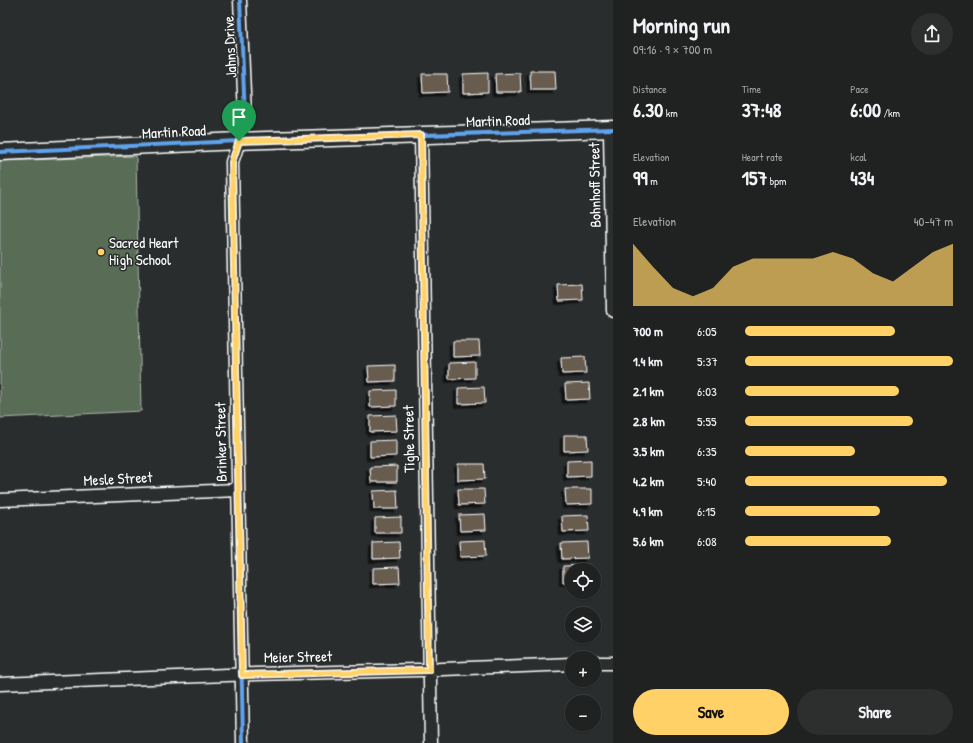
<!DOCTYPE html>
<meta charset="utf-8">
<style>
body{margin:0;font-family:"Patrick Hand",sans-serif;background:#2d2f2f;color:#f1f3f6;height:100vh;display:flex;flex-direction:column;font-size:15px;white-space:nowrap}
*{box-sizing:border-box;margin:0}
p{font-size:13px;color:#a2a4a5}
.icon{flex:none;width:22px;height:22px;fill:none;stroke:currentColor;stroke-width:2;stroke-linecap:round;stroke-linejoin:round}
.map{position:relative;flex:1;overflow:hidden}
.panel{display:flex;flex-direction:column;background:#202222;width:360px}
.panel>*{flex:none}
.buttons{position:absolute;left:565px;top:563px;display:grid;gap:8px}
.buttons a{display:grid;place-items:center;width:36px;height:36px;border-radius:50%;background:#202222;box-shadow:0 1px 3px #0004,0 0 0 1px #3d3f40;font-size:20px}
.pin{position:absolute;display:grid;place-items:center;width:34px;height:34px;color:#fff;margin:-41px -17px;border-radius:50% 50% 50% 0;rotate:-45deg;box-shadow:0 0 4px #0007}
.pin .icon{rotate:45deg}
.round{display:grid;place-items:center;flex:none;width:42px;height:42px;border-radius:21px;background:#2d2f2f}
.overview{display:flex;align-items:center;justify-content:space-between;height:68px;padding:0 20px}
h1{font-size:22px;font-weight:700;line-height:30px}
.stats{display:grid;grid-template-columns:repeat(3,1fr);gap:6px;height:68px;padding:4px 20px}
.stats div{display:grid;align-content:center}
.stats b{font-size:20px;font-weight:700}
.stats small{font-size:11px;font-weight:400}
.stats p{font-size:11px}
.chart{height:112px;padding:8px 20px}
.chart p{display:flex;justify-content:space-between}
.chart svg{width:100%;height:72px;margin-top:4px;fill:#ffd166;opacity:.7}
.primary-button{display:flex;gap:8px;margin-top:auto;padding:8px 20px}
.primary-button a{flex:1;height:46px;border-radius:24px;background:#ffd166;color:#111;font-size:16px;font-weight:700;line-height:46px;text-align:center}
.primary-button a+a{background:#2d2f2f;color:#f1f3f6}
ul{padding:0 20px;list-style:none;font-size:13px}
li{display:grid;grid-template-columns:64px 48px 1fr;align-items:center;height:30px}
li i{height:10px;border-radius:5px;background:#ffd166}
main{display:flex;flex:1;min-height:0}
.map>svg:first-child{display:block}
.green{fill:#586c57;stroke:#acb6ab}
.building{fill:#675c4f;stroke:#fff;filter:url(#shadow)}
.lines{fill:none;stroke-linecap:round;stroke-linejoin:round}
.street-casing{stroke:#fff;stroke-width:15}
.secondary-casing{stroke:#fff;stroke-width:19}
.street{stroke:#2a2d2e;stroke-width:12}
.secondary{stroke:#2a2d2e;stroke-width:16}
.cycleway-casing{stroke:#2a2d2e;stroke-width:6}
.cycleway{stroke:#60a3ed;stroke-width:4}
.route-casing{stroke:#fff;stroke-width:8}
.route{stroke:#ffd166;stroke-width:5}
.poi-dot{fill:#ffd166;stroke:#2a2d2e;stroke-width:1.5}
.labels{text-anchor:middle;stroke-width:3;stroke-linejoin:round;paint-order:stroke}
.street-label{font-size:15px;fill:#fff;stroke:#2a2d2e}
.poi-label{font-size:15px;fill:#fff;stroke:#2a2d2e;text-anchor:start}
</style>
<main>
<div class="map">
<svg width="613" height="743" viewBox="0 0 613 743">
<defs>
<filter id="shadow"><feDropShadow dx="-3.5" dy="3.5" stdDeviation="0" flood-color="#0009"/></filter>
</defs>
<rect width="100%" height="100%" fill="#2a2d2e"/>
<filter id="ink" filterUnits="userSpaceOnUse"><feTurbulence type="fractalNoise" baseFrequency=".025" numOctaves="2"/><feDisplacementMap in="SourceGraphic" scale="8" xChannelSelector="R" yChannelSelector="G"/><feConvolveMatrix kernelMatrix="1 2 1 2 8 2 1 2 1" color-interpolation-filters="sRGB"/></filter>
<g filter="url(#ink)">
<!-- green -->
<path class="green" d="M136,156L141,411L0,418V161Z"/>
<!-- building -->
<path class="building" d="M530,71H555L556,90H531Z
M488,73V92L463,93V74Z
M520,73L521,92H496L495,74Z
M422,74H447L448,92L423,93Z
M582,284L583,300L559,301L558,285Z
M453,341H479L480,356L453,357Z
M585,357L586,373L562,374L561,358Z
M475,362V378L449,379V363Z
M395,365V381L369,382L368,366Z
M589,383L590,399L566,400L565,384Z
M484,387L485,403L458,404V388Z
M396,390V406L370,407V391Z
M396,415L397,431L370,432V416Z
M564,435H587L588,450L564,451Z
M396,440V456L370,457V441Z
M591,460V476L567,477V461Z
M458,464H484L485,479L458,480Z
M397,466V482H371L370,467Z
M458,489H484L485,504L459,505Z
M565,489H592V504L566,505Z
M397,490L398,509H374L373,491Z
M485,514L486,530L460,531L459,515Z
M588,515L589,531L563,532L562,516Z
M401,517V533H375V518Z
M485,540L486,556L460,557L459,541Z
M399,542L400,558L373,559V543Z
M587,542L588,558L562,559L561,543Z
M589,565V570H572V582H563V566Z
M399,567L400,583L373,584V568Z"/>
<g class="lines">
<!-- street casing -->
<g class="street-casing">
<path id="street" d="M240,0L245,116L239,141L232,162L243,743
M610,129L613,311
M421,135L431,743
M0,500L238,490
M594,663H613
M0,684L255,674L418,670L572,664"/>
</g>
<!-- secondary casing -->
<g class="secondary-casing">
<path id="secondary" d="M0,152L239,141L613,129"/>
</g>
<!-- street -->
<use href="#street" class="street"/>
<!-- secondary -->
<use href="#secondary" class="secondary"/>
<!-- cycleway casing -->
<g class="cycleway-casing">
<path id="cycleway" d="M240,0L245,116L239,141L232,162L243,743
M0,152L239,141L613,129"/>
</g>
<!-- cycleway -->
<use href="#cycleway" class="cycleway"/>
</g>
</g>
<g class="lines" filter="url(#ink)">
<!-- route casing -->
<g class="route-casing">
<path id="route" d="M421,135L429,670L242,675L232,162L239,141Z"/>
</g>
<!-- route -->
<use href="#route" class="route"/>
</g>
<!-- markers -->
<circle class="poi-dot" cx="101" cy="252" r="4"/>
<g class="labels">
<!-- street labels -->
<g class="street-label">
<text transform="translate(230 47) rotate(-93)" y="5">Jahns Drive</text>
<text transform="translate(498 121) rotate(-2)" y="5">Martin Road</text>
<text transform="translate(174 132) rotate(-3)" y="5">Martin Road</text>
<text transform="translate(595 185) rotate(-91)" y="5">Bohnhoff Street</text>
<text transform="translate(409 439) rotate(-91)" y="5">Tighe Street</text>
<text transform="translate(221 442) rotate(-91)" y="5">Brinker Street</text>
<text transform="translate(118 479) rotate(-3)" y="5">Mesle Street</text>
<text transform="translate(298 657) rotate(-1)" y="5">Meier Street</text>
</g>
<!-- poi labels -->
<g class="poi-label">
<text x="109" y="248">Sacred Heart<tspan x="109" dy="17">High School</tspan></text>
</g>
</g>
</svg>
<div class="buttons">
<a><svg class="icon" aria-label="locate" viewBox="0 0 24 24"><circle cx="12" cy="12" r="6"/><path d="M12 2v4M12 18v4M2 12h4M18 12h4"/></svg></a>
<a><svg class="icon" aria-label="layers" viewBox="0 0 24 24"><path d="M12 4l9 5-9 5-9-5zM3 14l9 5 9-5"/></svg></a>
<a>+</a>
<a>−</a>
</div>
<div class="pin" style="left:239px;top:141px;background:#1e9e55"><svg class="icon" aria-label="arrive" viewBox="0 0 24 24"><path d="M6 21V4h12l-3 4 3 4H6"/></svg></div>
</div>
<section class="panel">
<div class="overview"><div><h1>Morning run</h1><p>09:16 · 9 × 700 m</p></div><a class="round"><svg class="icon" aria-label="share" viewBox="0 0 24 24"><path d="M12 15V3M7 8l5-5 5 5M5 13v7h14v-7"/></svg></a></div>
<div class="stats">
<div><p>Distance</p><b>6.30<small> km</small></b></div>
<div><p>Time</p><b>37:48</b></div>
<div><p>Pace</p><b>6:00<small> /km</small></b></div>
</div>
<div class="stats">
<div><p>Elevation</p><b>99<small> m</small></b></div>
<div><p>Heart rate</p><b>157<small> bpm</small></b></div>
<div><p>kcal</p><b>434</b></div>
</div>
<div class="chart"><p><span>Elevation</span>40–47 m</p>
<svg viewBox="0 0 160 44" preserveAspectRatio="none"><path d="M0 44V6L10 20L20 33L30 38L40 33L50 20L60 15L70 15L80 15L90 15L100 11L110 15L120 24L130 29L140 20L150 11L160 6V44z"/></svg>
</div>
<ul>
<li><b>700 m</b>6:05<i style="width:72%"></i></li>
<li><b>1.4 km</b>5:37<i style="width:100%"></i></li>
<li><b>2.1 km</b>6:03<i style="width:74%"></i></li>
<li><b>2.8 km</b>5:55<i style="width:81%"></i></li>
<li><b>3.5 km</b>6:35<i style="width:53%"></i></li>
<li><b>4.2 km</b>5:40<i style="width:97%"></i></li>
<li><b>4.9 km</b>6:15<i style="width:65%"></i></li>
<li><b>5.6 km</b>6:08<i style="width:70%"></i></li>
</ul>
<div class="primary-button"><a>Save</a><a>Share</a></div>
</section>
</main>
